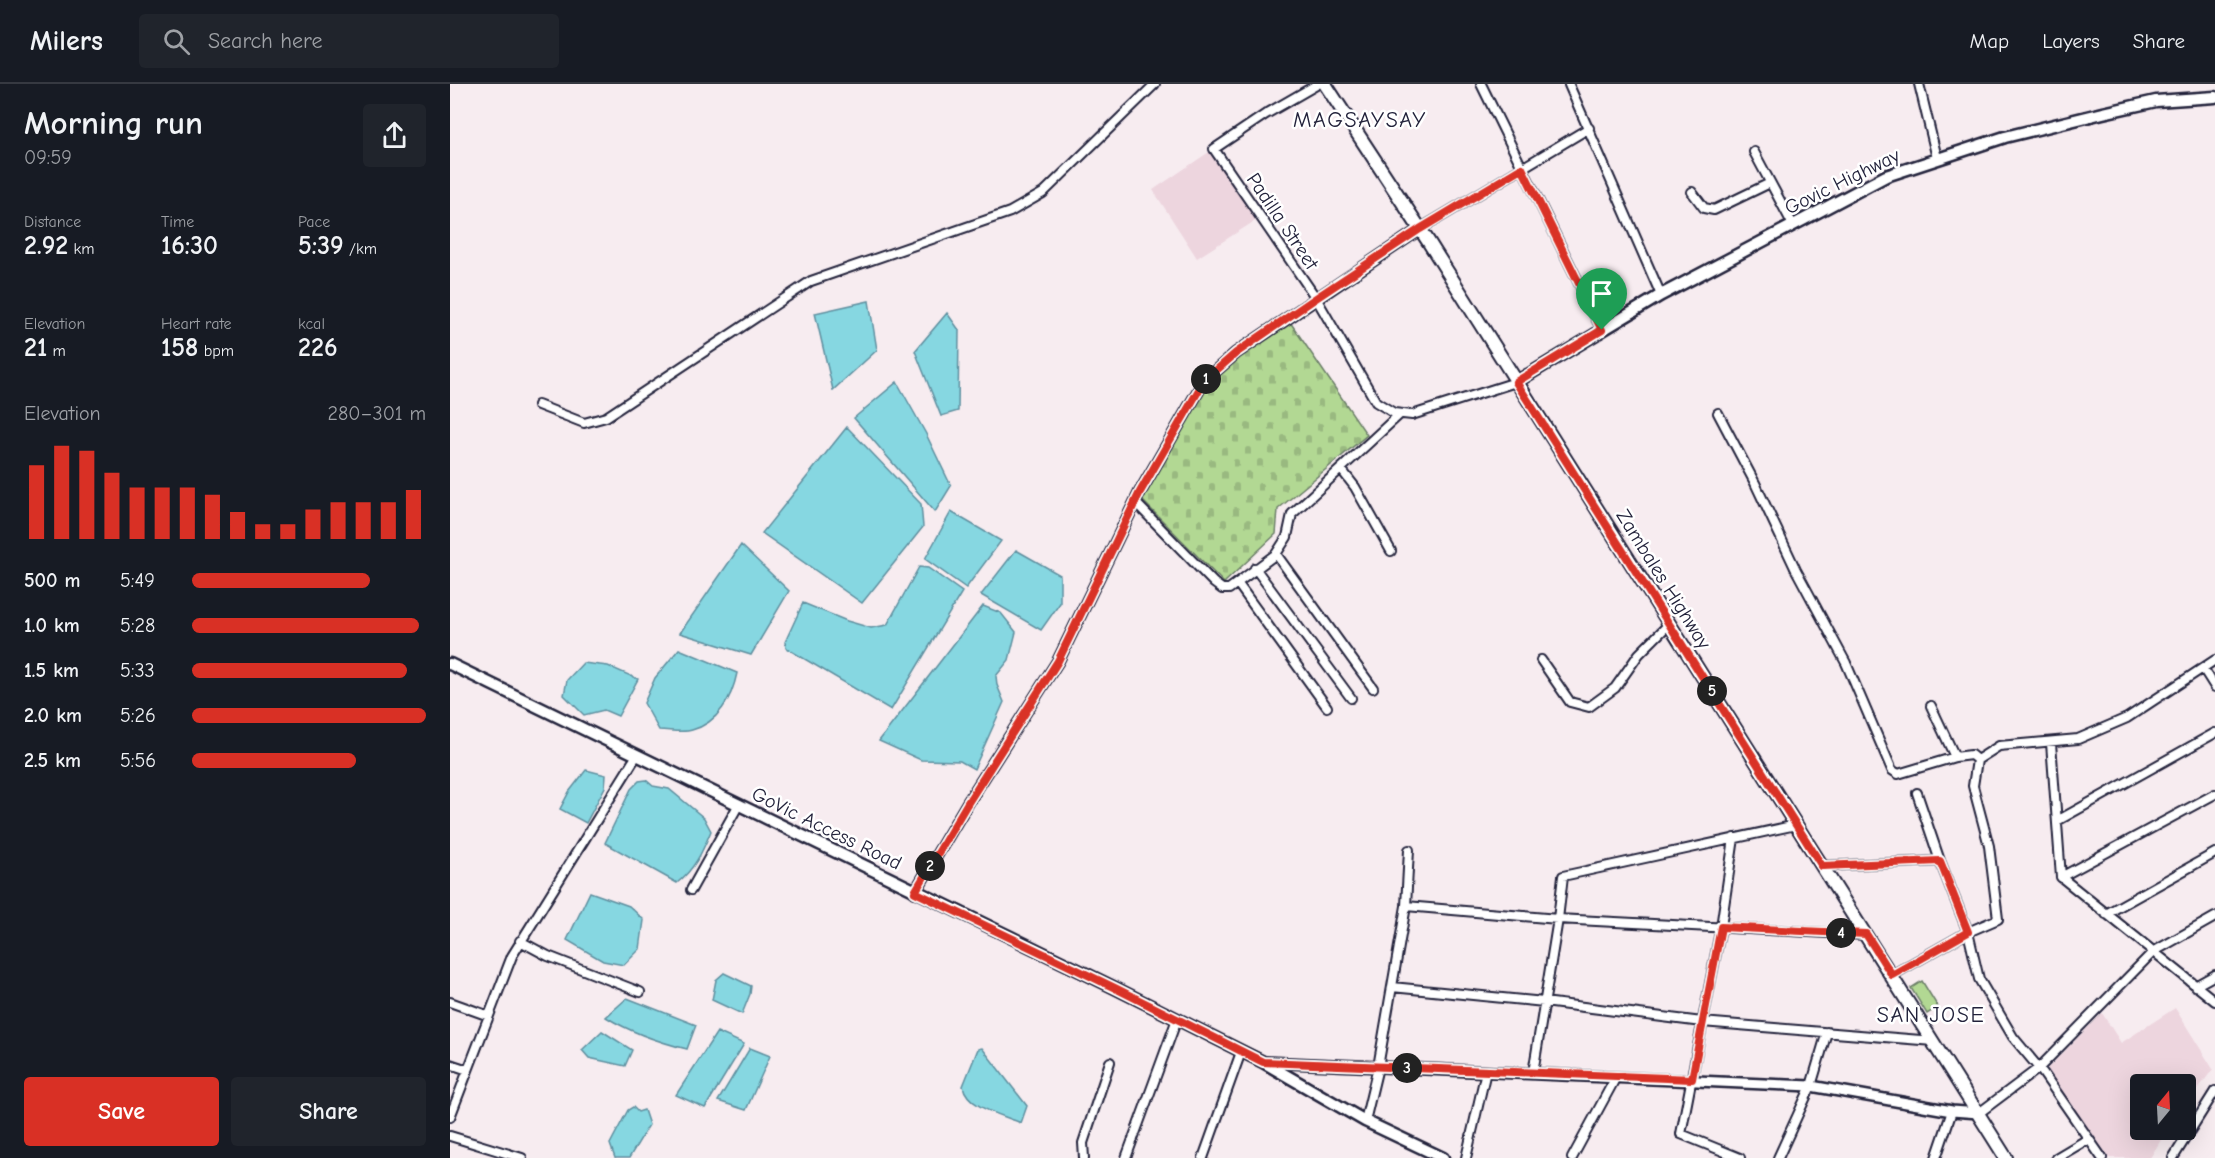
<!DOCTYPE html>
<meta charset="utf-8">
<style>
body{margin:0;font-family:"Comic Neue",sans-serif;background:#20242c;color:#f1f3f6;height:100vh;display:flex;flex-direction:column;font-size:22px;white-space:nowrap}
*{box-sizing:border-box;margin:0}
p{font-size:20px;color:#9ea1a6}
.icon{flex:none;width:33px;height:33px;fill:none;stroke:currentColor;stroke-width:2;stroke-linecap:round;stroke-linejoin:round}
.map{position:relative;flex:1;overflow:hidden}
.side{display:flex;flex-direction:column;background:#171b24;width:450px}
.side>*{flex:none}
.needle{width:39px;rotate:18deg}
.tools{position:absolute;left:1680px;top:990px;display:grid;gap:12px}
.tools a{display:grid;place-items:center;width:66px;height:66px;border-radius:6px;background:#171b24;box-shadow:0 6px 24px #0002;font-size:30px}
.pin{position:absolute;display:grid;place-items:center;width:51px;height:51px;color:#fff;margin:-62px -26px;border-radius:50% 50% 50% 0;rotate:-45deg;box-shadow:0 0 6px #0007}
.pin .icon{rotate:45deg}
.km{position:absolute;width:30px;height:30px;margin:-15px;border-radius:50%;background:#222;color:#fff;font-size:16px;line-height:30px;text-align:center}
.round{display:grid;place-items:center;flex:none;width:63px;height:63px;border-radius:6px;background:#20242c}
.headline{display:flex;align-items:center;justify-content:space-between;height:102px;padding:0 24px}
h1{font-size:33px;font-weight:800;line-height:45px}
.stats{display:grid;grid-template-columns:repeat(3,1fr);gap:9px;height:102px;padding:6px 24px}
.stats div{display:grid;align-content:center}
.stats b{font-size:26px;font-weight:800}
.stats small{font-size:16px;font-weight:400}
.stats p{font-size:16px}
.chart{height:168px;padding:12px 24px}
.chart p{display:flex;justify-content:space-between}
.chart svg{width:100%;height:108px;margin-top:6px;stroke:#d93025;stroke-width:6}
.cta{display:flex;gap:12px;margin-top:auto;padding:12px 24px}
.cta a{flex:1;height:69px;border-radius:6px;background:#d93025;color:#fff;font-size:24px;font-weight:800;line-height:69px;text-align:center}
.cta a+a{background:#20242c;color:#f1f3f6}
ul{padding:0 24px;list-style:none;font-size:20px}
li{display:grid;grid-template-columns:96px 72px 1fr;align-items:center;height:45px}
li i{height:15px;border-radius:8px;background:#d93025}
header{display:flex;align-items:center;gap:36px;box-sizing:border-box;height:84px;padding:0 30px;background:#171b24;border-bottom:2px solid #363941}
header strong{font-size:28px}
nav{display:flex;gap:33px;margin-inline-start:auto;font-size:21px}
.search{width:420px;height:54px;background:#20242c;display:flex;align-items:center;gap:15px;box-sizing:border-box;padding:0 21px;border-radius:6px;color:#9ea1a6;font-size:22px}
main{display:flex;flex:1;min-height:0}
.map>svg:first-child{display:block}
.built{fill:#edd5de}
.grass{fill:#b2d893;stroke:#6a7d67;stroke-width:1.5}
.cemetery{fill:url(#cemetery-stones);stroke:#6a7d67;stroke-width:1.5}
.water{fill:#86d7e1;stroke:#5e8f9f;stroke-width:1.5}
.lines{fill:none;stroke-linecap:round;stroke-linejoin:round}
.minor-casing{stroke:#22223b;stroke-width:12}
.tertiary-casing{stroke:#22223b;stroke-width:14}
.secondary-casing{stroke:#22223b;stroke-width:15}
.primary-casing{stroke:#22223b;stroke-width:16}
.minor{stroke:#fff;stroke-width:8}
.tertiary{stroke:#fff;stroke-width:9}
.secondary{stroke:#fff;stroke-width:10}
.primary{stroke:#fff;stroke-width:12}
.route-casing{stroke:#fff;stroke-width:12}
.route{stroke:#d93025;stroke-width:8}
.labels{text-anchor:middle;stroke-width:5;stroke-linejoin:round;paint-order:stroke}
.street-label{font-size:20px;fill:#22223b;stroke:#fff}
.quarter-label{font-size:22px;letter-spacing:1.5px;fill:#22223b;stroke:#fff}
</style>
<header>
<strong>Milers</strong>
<div class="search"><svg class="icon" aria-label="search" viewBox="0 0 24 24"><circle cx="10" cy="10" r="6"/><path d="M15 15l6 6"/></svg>Search here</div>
<nav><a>Map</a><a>Layers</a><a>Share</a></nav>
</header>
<main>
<section class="side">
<div class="headline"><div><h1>Morning run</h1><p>09:59</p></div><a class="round"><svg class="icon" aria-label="share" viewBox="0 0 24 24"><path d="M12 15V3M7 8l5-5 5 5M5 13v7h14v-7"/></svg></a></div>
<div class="stats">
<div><p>Distance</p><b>2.92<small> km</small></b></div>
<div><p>Time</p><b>16:30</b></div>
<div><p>Pace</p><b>5:39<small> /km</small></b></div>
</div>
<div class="stats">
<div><p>Elevation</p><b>21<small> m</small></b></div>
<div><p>Heart rate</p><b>158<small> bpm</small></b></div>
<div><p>kcal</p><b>226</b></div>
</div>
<div class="chart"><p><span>Elevation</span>280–301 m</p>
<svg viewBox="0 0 160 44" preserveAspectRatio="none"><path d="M5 44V14M15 44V6M25 44V8M35 44V17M45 44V23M55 44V23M65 44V23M75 44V26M85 44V33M95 44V38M105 44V38M115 44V32M125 44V29M135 44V29M145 44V29M155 44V24"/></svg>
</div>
<ul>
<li><b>500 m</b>5:49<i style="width:76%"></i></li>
<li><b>1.0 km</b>5:28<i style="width:97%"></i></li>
<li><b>1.5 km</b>5:33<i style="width:92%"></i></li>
<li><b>2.0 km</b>5:26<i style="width:100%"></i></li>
<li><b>2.5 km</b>5:56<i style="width:70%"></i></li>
</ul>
<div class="cta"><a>Save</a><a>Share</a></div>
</section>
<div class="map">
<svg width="1765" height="1074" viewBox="0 0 1765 1074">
<defs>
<pattern id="cemetery-stones" width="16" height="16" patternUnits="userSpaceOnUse" patternTransform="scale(1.5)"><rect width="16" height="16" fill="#b2d893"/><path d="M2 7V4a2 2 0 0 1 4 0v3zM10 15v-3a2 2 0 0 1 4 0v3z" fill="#99b980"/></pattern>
</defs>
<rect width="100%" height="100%" fill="#f7ecf0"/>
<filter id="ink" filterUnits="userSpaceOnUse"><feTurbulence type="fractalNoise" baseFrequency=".0167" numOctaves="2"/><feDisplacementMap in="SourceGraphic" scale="12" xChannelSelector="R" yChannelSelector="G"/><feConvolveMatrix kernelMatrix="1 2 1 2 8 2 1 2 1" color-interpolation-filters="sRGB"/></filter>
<g filter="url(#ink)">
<!-- built -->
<path class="built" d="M762,66L808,135L747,174L703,106Z
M1725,924L1763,985L1736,1021V1000H1690V1046H1717L1700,1074H1659L1597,985L1652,929L1671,959Z"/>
<!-- grass -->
<path class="grass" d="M1472,897L1488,923L1477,930L1461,904Z"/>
<!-- cemetery -->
<path class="cemetery" d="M840,238L917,351L828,425L826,450L774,499L692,416L758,294Z"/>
<!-- water -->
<path class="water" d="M419,217L427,266L383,306L365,229Z
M497,229L509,246L508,327L491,332L465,267Z
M447,298L476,350L501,402L485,428L404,334Z
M397,343L471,420L473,443L412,519L312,449Z
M501,428L551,457L516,504L475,475Z
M291,461L339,507L301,571L230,549Z
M566,466L610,491V519L591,546L531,511Z
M469,483L478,484L512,508L441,626L336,564L335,558L353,519L397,537L421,544L437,541Z
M533,522L551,529L566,548L559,576L546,592L547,601L554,618L524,685L510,677L471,676L429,657Z
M229,565L287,589C282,614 268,639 242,646C233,649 219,646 209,646L194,619L205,594Z
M133,579L158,582L188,595L168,632L154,626L134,631L114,611L117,596Z
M136,686L156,691L155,703L136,739L110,725L119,708Z
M196,696L203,702L219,705L254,734L261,747C252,768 245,785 227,799L155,759L181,705L189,697Z
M140,808L179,822L194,836L190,865L174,881L153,877L117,856Z
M274,889L301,902L300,910L292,930L262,916L266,896Z
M177,914L246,941L237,965C209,958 180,948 156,933Z
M152,947L182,966L175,982L139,974L132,966Z
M267,948L294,960L255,1024L226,1011Z
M300,964L320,972L296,1026L268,1017Z
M532,964L577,1022L571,1039C553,1031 517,1024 513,1002L528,965Z
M183,1023L188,1028L194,1026L199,1041L179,1074H165L160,1060L178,1026Z"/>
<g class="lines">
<!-- minor casing -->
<g class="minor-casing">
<path id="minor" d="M868,0L816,30L764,65L866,214L926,318L944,329L962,331L1066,298
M1031,0L1152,246
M1469,0L1487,74
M1119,1L1211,211
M1304,68L1343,141
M1242,108L1254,124L1264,126L1320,99
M970,145L1139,44
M88,321L134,339L156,333L361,197L560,128L593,109L705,0
M1268,329L1305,399L1346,486L1396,579L1442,686L1448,690L1505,673L1521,671L1527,676
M891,385L905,403L941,467
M685,418L764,499L772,505H779L826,470L837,453L842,430L950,330
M826,470L923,604
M805,484L901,614
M788,500L877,623
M1091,576L1120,618L1139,623L1165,604L1189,570L1219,540
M1753,584L1765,603
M1481,622L1505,673
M1601,659L1611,793L1765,917
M1467,709L1490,777L1518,848L1529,895L1563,953L1593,989L1652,1074
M1607,737L1765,649
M1284,754L1271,843L1231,1050L1290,1074
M1372,782L1490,777
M1611,793L1765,710
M241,806L289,720
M956,822L1108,835L1416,851
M1656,830L1765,769
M70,857L98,872L190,908
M1442,891L1518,848L1548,835L1539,762L1523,702L1527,676L1549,662L1628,655L1677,634L1765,576
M1745,902L1765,891
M942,903L1094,918L1252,938L1483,957
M0,918L39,932
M0,980L18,986
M1083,989L1108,835L1113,792L1346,741
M1529,1029L1589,984L1703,868L1765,833
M0,1033L62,872L187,671
M915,1037L928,983L956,822L959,766
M0,1052L72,1074
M634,1074L633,1059L660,978
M676,1074L727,935
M753,1074L791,968
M1016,1074L1036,987
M1122,1074L1166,993
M1328,1074L1361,1002L1377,948
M1486,1074L1502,1027
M1606,1074L1638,1055
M1723,1074L1765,1007"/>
</g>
<!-- tertiary casing -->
<g class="tertiary-casing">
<path id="tertiary" d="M465,808L517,720L608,577L690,408L754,297L786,269L970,145
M815,978L1361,1002L1502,1027L1529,1029"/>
</g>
<!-- secondary casing -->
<g class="secondary-casing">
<path id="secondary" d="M1066,298L1211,211L1436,92L1555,53L1653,29L1706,17L1765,13
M0,580L665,904L813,978L915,1037L993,1074"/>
</g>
<!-- primary casing -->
<g class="primary-casing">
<path id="primary" d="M875,0L978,157L1556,1074"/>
</g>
<!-- minor -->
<use href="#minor" class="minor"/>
<!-- tertiary -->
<use href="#tertiary" class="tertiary"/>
<!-- secondary -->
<use href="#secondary" class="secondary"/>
<!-- primary -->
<use href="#primary" class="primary"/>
</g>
</g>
<g class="lines" filter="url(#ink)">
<!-- route casing -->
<g class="route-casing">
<path id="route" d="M1072,84L1152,246L1066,298L1372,782L1490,777L1518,848L1442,891L1416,850L1271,843L1242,995L813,978L665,904L465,808L517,720L608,577L690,408L754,297L786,269L866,214L970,145Z"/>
</g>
<!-- route -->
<use href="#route" class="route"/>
</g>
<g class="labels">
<!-- street labels -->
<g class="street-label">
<text transform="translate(1392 97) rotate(-26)" y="7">Govic Highway</text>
<text transform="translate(833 137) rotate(56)" y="7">Padilla Street</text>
<text transform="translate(1214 495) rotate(58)" y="7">Zambales Highway</text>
<text transform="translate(377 744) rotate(26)" y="7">GoVic Access Road</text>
</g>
<!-- quarter labels -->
<g class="quarter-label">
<text x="910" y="43">MAGSAYSAY</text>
<text x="1481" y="938">SAN JOSE</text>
</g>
</g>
</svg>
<div class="tools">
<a><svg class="needle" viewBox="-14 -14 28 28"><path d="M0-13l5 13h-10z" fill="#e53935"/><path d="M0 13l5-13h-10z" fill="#9ea1a6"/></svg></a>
</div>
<div class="pin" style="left:1152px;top:246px;background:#1e9e55"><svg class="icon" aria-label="arrive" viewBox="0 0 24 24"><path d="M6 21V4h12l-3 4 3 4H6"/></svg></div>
<b class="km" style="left:756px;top:295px">1</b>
<b class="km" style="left:480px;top:782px">2</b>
<b class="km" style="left:957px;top:984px">3</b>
<b class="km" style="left:1391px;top:849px">4</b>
<b class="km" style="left:1262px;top:607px">5</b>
</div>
</main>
